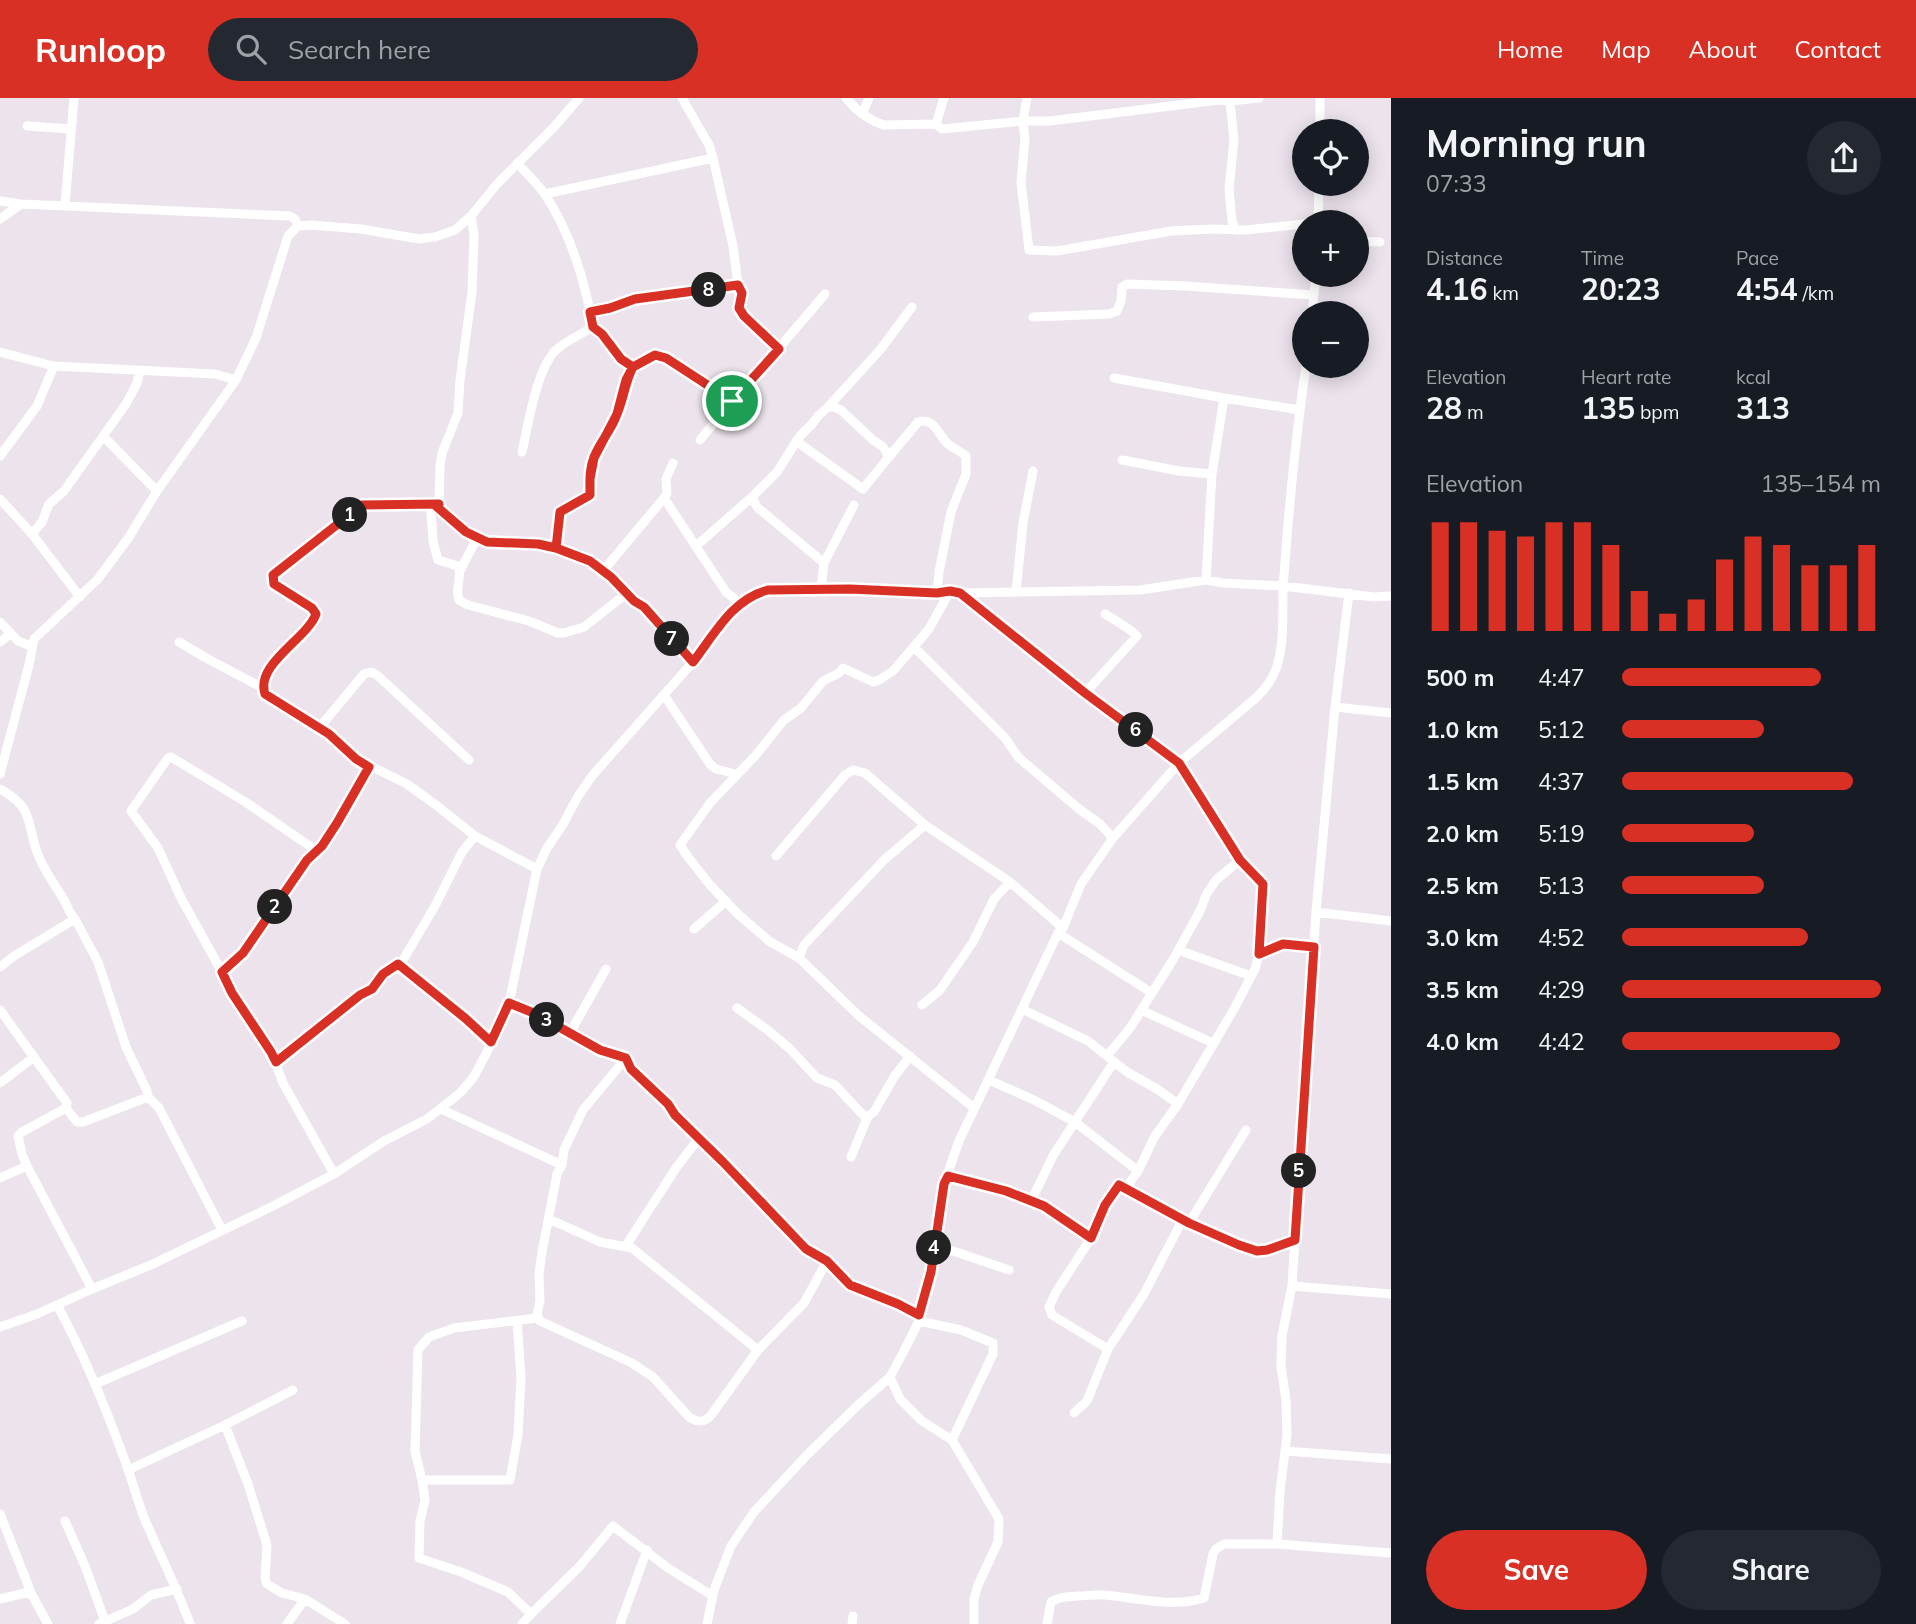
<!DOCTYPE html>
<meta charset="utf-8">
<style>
body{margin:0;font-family:Mulish,sans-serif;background:#242831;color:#f1f3f6;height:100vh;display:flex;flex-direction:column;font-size:26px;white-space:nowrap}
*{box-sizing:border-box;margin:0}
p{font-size:23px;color:#9ea1a6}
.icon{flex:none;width:38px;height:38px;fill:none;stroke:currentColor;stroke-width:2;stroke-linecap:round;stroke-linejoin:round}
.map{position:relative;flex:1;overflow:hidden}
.drawer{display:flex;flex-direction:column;background:#171b24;width:525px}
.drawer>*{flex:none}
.tools{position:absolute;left:1292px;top:21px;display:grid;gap:14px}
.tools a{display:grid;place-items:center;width:77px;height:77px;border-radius:50%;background:#171b24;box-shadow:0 4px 18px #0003;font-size:35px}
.pin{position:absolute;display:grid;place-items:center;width:60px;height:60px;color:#fff;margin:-30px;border:4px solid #fff;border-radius:50%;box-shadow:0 2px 7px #0007}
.km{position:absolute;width:35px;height:35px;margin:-18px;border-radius:50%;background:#222;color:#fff;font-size:19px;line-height:35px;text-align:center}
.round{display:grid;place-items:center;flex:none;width:74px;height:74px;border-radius:37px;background:#242831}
.summary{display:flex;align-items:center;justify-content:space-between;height:119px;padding:0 35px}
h1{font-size:38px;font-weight:700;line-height:52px}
.stats{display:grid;grid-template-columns:repeat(3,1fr);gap:10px;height:119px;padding:7px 35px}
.stats div{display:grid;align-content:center}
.stats b{font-size:30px;font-weight:700}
.stats small{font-size:19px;font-weight:400}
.stats p{font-size:19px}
.chart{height:196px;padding:14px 35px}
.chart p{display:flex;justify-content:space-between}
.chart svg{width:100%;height:126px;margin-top:7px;stroke:#d93025;stroke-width:6}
.cta{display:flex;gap:14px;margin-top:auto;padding:14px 35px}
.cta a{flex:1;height:80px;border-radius:42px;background:#d93025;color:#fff;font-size:28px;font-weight:700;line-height:80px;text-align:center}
.cta a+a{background:#242831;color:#f1f3f6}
ul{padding:0 35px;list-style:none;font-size:23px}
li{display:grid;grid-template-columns:112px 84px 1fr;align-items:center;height:52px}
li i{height:18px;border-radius:9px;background:#d93025}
header{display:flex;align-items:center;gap:42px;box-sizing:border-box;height:98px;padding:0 35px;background:#d93025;color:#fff}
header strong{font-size:33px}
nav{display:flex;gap:38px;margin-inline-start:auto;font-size:24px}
.search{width:490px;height:63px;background:#242831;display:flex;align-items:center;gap:18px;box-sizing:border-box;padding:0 24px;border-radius:38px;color:#9ea1a6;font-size:26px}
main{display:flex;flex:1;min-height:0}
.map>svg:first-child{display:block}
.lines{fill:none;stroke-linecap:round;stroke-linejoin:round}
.minor{stroke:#fff;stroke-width:9}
.route-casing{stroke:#fff;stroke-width:14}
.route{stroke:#d93025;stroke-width:9}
</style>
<header>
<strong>Runloop</strong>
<div class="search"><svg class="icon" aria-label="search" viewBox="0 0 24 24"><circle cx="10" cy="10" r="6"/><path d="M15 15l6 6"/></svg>Search here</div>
<nav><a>Home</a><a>Map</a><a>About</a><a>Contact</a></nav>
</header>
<main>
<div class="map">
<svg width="1391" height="1526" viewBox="0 0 1391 1526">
<rect width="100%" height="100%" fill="#ece3ec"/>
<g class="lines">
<!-- minor -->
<path class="minor" d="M846,0C856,12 868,22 884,27L936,26
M944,0L936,26L942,31L1023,23H1050L1219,2L1230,3L1259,0
M1027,0L1023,23L1025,41L1021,84L1029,152L1057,153L1171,133L1213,131L1245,132L1304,126
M1230,3L1234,42L1229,91L1232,123L1236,132
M862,16L869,0
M27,28L71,31
M1320,33V0
M517,65C527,76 538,86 546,98C571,136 585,184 593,229L602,236L621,261L633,269L626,282L617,316L594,360L590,381V397L560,414L556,450
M545,96L713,60
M0,103L21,106L290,118L295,121L298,128
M65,107L74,0
M471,118L474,137L472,194L460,282L458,315L442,355L440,368L439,406L432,410L431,414L433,443L438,462L458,468C463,479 454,491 459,502L468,507L529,523L558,535H564L584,529L627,495L634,503L644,509L693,564
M0,121L21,106
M1318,124L1319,86
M1356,143L1380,144
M738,187L742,196L739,210L744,218L779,251
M590,214L610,210L635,201L738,187L733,148L713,60L709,47L682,0
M1312,215L1316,177
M1033,219L1109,216L1117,213L1121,203L1122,189L1127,186L1185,188L1314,197
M0,254L53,268L215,276L236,282
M633,269L655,257L666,260L732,303
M1114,280L1224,300
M828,309L880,252L912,209
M103,338L157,393
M700,342C741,292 784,245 825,196
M796,343L863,391L888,360
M522,354C528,328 536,273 555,253C565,243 580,237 593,229
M0,358L37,308L54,268
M1122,362L1179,373L1212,376
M673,365L666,381L667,395L664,400L726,494L740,505
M0,401L32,436L80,499
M438,406L362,407L273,477L274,486L312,510L316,515C307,540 279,550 268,573C266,578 265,584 263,590L269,599L329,636L356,661L407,686L436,707L475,738L537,771
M436,408C451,421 465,436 484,443C501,448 521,444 538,446C576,451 601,469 627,495
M32,436L42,424L49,406L64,393L126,306L137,285L140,272
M696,448L752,399
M824,465L854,407
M460,473L477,440
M603,473L664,400
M1206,482L1212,376L1224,300L1300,312
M821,491L824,465L757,409L752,399L777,374L800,338L813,325L819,317L828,309H834L841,312L873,342L882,348L886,353L888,360L918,324C934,319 937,335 947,345C953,350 960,353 966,358V376L951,414L939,474L937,495
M950,493L929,531L893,573L879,582L873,584L843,570L839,575L823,583L801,610L784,622L755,658L710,705L680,747L688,759L711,788L739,817L769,843L799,860L859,918L974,1010
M1016,494L1023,425L1033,373
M960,495L1085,595L1179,665L1240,762L1263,786L1258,860L1255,871L1234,911L1178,1006L1155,1038L1138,1073L1126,1090C1157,1110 1190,1126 1223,1140C1234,1145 1247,1152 1259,1153C1271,1153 1284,1146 1295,1142
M0,524L18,543L31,548
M0,544L10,536
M179,544L208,561L263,590
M914,549L1005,640L1018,659L1079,711L1100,726L1113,740
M1085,595L1137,538C1130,530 1114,522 1105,516
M664,597L710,666L716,671L736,676
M1335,609L1391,615
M319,630L364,576L371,574L377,577L469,662
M0,676L29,567L34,541L98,481L129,439L157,393L236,282L256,240L288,138L298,128L311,127L361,131L419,141L435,139L455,132L471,118L497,86L555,28L579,0
M0,691C34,710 26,722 37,754C43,772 55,786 64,802C68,809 69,815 75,821L14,858L0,869
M317,753L247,705L171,659L168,660L131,713L158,750L181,800L222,874L232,895L271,954L283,985L334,1076
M776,758L845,677L853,672L865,675L925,727L1010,784L1063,830
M1316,814L1391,823
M694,831L726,803
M1058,835L1152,895
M1178,852L1251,878
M1259,856L1283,846L1314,849
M799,860L804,847L884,762L925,727
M398,866L465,920L491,944
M222,874L243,855L308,762L322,748L337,725L369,669
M509,905L536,916L600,952L626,960L631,971L668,1006L675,1017L723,1064L806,1151L827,1163L850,1187L898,1206L919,1217
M922,907L940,892L973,844L994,801L1010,784
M737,910L769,933L790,951L817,980L835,987L864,1018H868L874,1014L894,979L910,958
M1022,911L1088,943L1127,974L1157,991L1178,1006
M0,912L67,1005L66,1010L22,1034L18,1038L22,1056L27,1068L92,1191
M1141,912L1213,945
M570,935L606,871
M1107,958L1130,930L1174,860L1201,811L1206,797L1216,782L1240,762
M626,960L583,1012L564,1052L562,1067L557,1076L542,1154L539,1176L540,1203L537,1216L540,1223L632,1265L653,1279L689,1319C698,1325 705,1325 712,1316L758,1252L804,1205L827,1163
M276,964L360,897L372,891L383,876L403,862L435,808L462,754L475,738
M989,982L1034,1002L1075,1024L1138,1073
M0,985L34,959
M148,999L159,1010L222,1132
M66,1010L77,1024H83L148,999L147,993L126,949L98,864L75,821
M441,1011L562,1067
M851,1059L868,1018
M948,1078C981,1086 1016,1093 1046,1110C1062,1118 1076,1129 1091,1140
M0,1080L27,1068
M1031,1103L1054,1056L1114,964
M549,1121L600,1144L632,1150L758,1252
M1189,1125L1246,1032
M625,1149L676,1070L699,1040
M934,1153H953L1009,1172
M1292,1188L1391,1196
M57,1207C84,1256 105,1308 124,1360C132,1381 137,1402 145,1422C160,1457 177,1490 190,1526
M517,1222L521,1280L518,1337L510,1382H422L415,1353L418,1252L429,1239L454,1230L537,1220
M919,1223L961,1232L993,1245V1256L952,1342
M0,1229L37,1216L92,1191L153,1166L277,1106L334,1076L384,1043L427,1021L460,995L473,980L486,956L509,905L537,771L547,750L562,728L577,700L592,678L693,564L723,524L740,505L758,495L768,492L850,491L937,495L950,493L960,495L1140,492L1206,482L1223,485L1283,488L1374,499L1391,498
M1108,1251L1052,1217L1049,1209L1056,1194L1091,1140L1105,1107L1119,1087L1126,1090
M890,1279L900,1301L922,1323L952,1342L999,1421L998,1444L978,1487L974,1501V1526
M95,1286L242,1223
M1074,1315L1087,1303L1108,1251L1144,1196L1183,1121
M225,1327L293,1292
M1285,1353L1391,1361
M128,1372L225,1327L248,1386L267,1447L265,1480L267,1486L282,1495L305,1501L345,1526
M422,1382L425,1402L420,1423L419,1460L461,1474L508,1494L531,1516L522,1526
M0,1416L32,1497
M65,1423L85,1468L105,1523
M1277,1446L1280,1393L1287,1337L1286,1302L1281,1268L1282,1238L1292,1188L1316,814L1335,609L1349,495
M0,1501L25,1495L32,1497L48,1526
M531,1516L580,1468L613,1428L668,1470L713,1498
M99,1526L133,1511L151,1497L177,1491
M287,1526L305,1501
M620,1526L647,1452
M707,1526L714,1492L731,1448L754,1414L806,1358L858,1307L890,1279L906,1249L919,1223L931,1174L944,1086L959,1043L1058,835L1063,830L1081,786L1113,740L1179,665L1257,599C1266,590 1273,581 1277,568C1286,539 1281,507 1284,477C1289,407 1296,337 1306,268
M852,1526L853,1518
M1047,1526L1051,1504C1060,1498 1068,1499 1078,1498C1087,1498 1096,1496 1105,1497C1138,1500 1171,1510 1204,1500L1213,1456L1216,1451L1224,1446H1277L1391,1455"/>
</g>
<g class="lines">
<!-- route casing -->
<g class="route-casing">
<path id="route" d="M732,303L666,260L655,257L633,269L626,282L617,316L594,360L590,381V397L560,414L556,450L538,446L487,444L466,434L436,408L439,406L362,407L273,477L274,486L312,510L316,516C307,541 255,566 265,596L329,636L356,661L369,669L337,725L322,748L307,762L243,855L222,874L232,895L271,954L276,964L360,897L372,891L383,876L398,866L465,920L491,944L509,905L536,916L600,952L626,960L631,971L668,1006L675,1017L723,1064L806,1151L827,1163L850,1187L898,1206L919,1217L931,1174L944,1086L948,1078L1006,1093L1044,1108L1091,1140L1105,1107L1119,1087L1189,1125L1239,1147L1257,1153L1267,1152L1295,1142L1314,849L1283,846L1259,856L1263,786L1240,762L1179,665L1085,595L960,495L950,493L937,495L850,491L768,492C732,501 714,537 693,564L644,509L634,503L611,479L590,463L556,450L560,414L590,397C590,384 589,371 594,359C600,344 612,331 617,316C624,300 625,284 633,269L621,261L602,236L593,229L590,214L610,210L635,201L738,187L742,195L739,210L744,218L779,251L732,303"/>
</g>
<!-- route -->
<use href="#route" class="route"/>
</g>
</svg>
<div class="tools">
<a><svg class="icon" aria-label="locate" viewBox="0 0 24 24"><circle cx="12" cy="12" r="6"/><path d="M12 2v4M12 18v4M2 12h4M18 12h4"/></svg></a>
<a>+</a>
<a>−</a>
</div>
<div class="pin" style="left:732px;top:303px;background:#1e9e55"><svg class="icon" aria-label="arrive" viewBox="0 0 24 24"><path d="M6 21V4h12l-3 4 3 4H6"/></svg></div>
<b class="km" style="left:350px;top:417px">1</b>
<b class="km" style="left:275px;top:809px">2</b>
<b class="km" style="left:547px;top:922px">3</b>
<b class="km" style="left:934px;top:1150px">4</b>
<b class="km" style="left:1299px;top:1073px">5</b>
<b class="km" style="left:1136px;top:632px">6</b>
<b class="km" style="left:672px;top:541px">7</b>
<b class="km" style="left:709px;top:192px">8</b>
</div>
<section class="drawer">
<div class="summary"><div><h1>Morning run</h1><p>07:33</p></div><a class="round"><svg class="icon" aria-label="share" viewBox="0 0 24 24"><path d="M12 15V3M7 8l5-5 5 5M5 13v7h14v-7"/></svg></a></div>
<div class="stats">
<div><p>Distance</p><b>4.16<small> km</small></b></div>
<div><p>Time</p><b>20:23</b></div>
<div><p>Pace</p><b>4:54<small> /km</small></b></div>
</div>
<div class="stats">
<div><p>Elevation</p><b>28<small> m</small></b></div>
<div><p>Heart rate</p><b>135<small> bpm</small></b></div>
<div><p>kcal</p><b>313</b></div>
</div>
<div class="chart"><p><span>Elevation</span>135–154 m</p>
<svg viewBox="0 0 160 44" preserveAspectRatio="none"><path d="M5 44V6M15 44V6M25 44V9M35 44V11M45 44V6M55 44V6M65 44V14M75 44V30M85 44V38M95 44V33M105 44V19M115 44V11M125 44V14M135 44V21M145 44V21M155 44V14"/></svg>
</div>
<ul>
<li><b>500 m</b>4:47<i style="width:77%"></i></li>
<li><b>1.0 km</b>5:12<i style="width:55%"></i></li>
<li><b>1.5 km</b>4:37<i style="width:89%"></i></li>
<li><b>2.0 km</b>5:19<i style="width:51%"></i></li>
<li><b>2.5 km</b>5:13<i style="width:55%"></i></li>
<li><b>3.0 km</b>4:52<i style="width:72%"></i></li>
<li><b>3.5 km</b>4:29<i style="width:100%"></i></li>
<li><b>4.0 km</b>4:42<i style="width:84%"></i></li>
</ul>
<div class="cta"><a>Save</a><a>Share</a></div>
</section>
</main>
